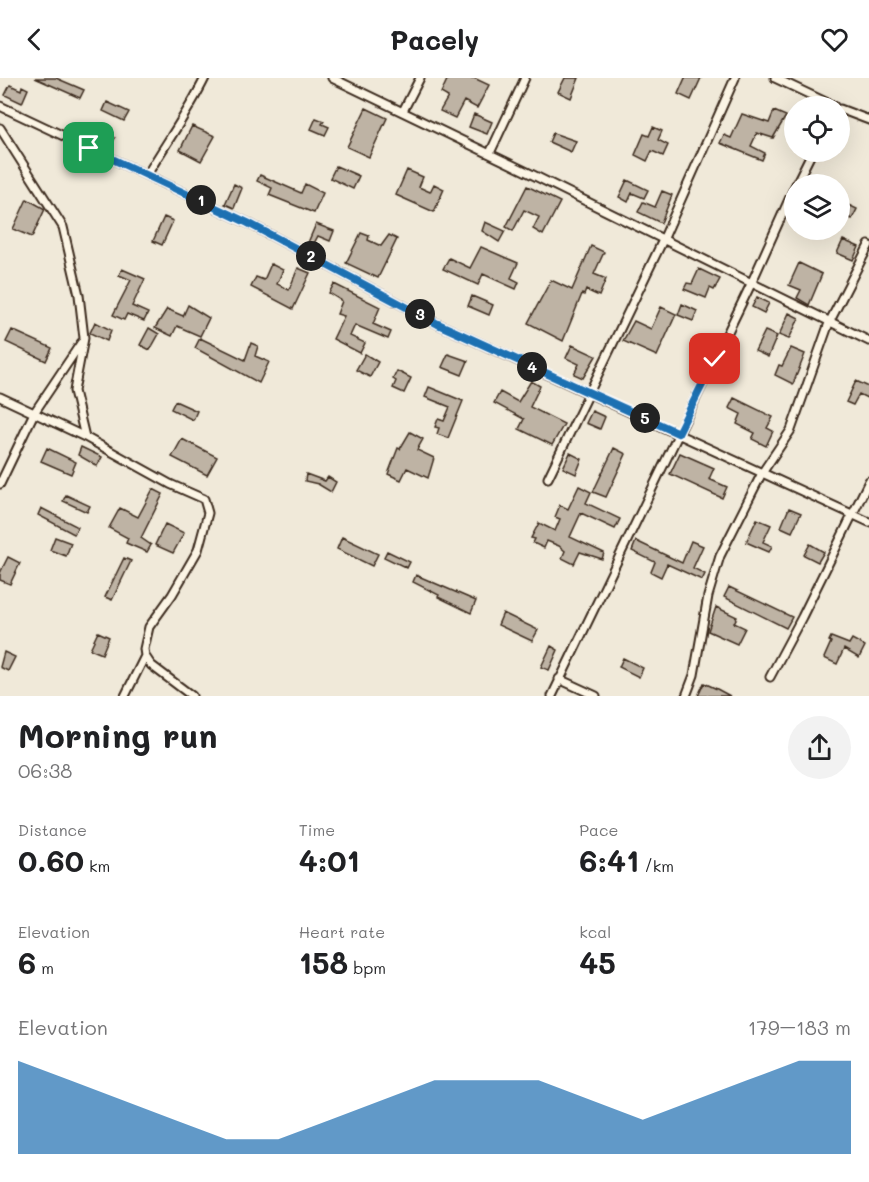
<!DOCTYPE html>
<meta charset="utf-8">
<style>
body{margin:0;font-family:Mali,sans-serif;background:#f2f2f2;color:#202124;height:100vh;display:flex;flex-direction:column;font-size:22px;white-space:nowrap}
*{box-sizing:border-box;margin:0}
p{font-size:20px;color:#757577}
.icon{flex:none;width:33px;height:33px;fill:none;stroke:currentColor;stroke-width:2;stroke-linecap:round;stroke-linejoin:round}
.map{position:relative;height:618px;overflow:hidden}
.details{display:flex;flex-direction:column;background:#fff;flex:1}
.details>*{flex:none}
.fabs{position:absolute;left:784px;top:18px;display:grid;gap:12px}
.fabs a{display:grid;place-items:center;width:66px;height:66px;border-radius:50%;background:#fff;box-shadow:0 6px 24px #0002;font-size:30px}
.pin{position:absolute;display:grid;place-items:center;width:51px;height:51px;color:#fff;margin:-26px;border-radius:12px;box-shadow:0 3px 9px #0006}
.km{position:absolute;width:30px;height:30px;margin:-15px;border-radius:50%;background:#222;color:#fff;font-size:16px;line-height:30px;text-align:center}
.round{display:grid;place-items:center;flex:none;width:63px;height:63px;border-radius:32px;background:#f2f2f2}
.overview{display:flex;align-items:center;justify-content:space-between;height:102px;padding:0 18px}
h1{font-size:33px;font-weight:700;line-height:45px}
.metrics{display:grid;grid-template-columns:repeat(3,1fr);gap:9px;height:102px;padding:6px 18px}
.metrics div{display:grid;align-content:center}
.metrics b{font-size:30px;font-weight:700}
.metrics small{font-size:16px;font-weight:400}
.metrics p{font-size:16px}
.chart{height:168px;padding:12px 18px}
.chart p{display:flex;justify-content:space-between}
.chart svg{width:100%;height:108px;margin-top:6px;fill:#1f6fb2;opacity:.7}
header{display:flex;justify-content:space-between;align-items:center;height:78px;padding:0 18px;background:#fff;font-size:27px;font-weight:700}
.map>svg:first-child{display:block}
.building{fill:#beb3a4;stroke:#3b2a1e;stroke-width:1.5}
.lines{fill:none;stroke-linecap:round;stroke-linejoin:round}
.minor-casing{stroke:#3b2a1e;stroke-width:11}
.minor{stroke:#fcf5e5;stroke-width:7}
.route-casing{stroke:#fff;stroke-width:12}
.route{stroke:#1f6fb2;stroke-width:8}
</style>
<header><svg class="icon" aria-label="back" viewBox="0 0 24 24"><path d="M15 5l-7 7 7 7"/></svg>Pacely<svg class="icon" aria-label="heart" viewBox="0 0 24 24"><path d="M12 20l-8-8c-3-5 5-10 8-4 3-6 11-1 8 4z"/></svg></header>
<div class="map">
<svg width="869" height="618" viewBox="0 0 869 618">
<rect width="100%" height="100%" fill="#f0e9d9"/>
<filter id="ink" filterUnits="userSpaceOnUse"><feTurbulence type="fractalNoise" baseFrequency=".0167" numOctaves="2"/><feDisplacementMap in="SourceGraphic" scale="12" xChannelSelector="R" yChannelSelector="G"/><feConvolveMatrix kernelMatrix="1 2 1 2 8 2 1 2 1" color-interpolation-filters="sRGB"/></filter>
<g filter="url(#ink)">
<!-- building -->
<path class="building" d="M35,0H56L84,12L80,20Z
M448,0H474L489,7L477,30L464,23L455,40L440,33L448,19L441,15Z
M565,0H579L571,20L558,14Z
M685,0H701L691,22L678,16Z
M10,7L21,12L22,8L28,11L22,25L5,17Z
M107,24L129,34L124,43L103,33Z
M366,30L387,40L369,79L347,69Z
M774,33L786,38L773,60L757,55L751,68L765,75L762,82L720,65L724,57L731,60L742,36L769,45Z
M474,36L492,44L487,56L469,49Z
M316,40L324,43L322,46L329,49L325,57L311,51Z
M192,48L215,58L201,83L180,72Z
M653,49L662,53L658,62L668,67L663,78L652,73L647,83L635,77L644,56L649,58Z
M103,54L115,60L109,70L98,64Z
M553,55L576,63L571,74L549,64Z
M336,88L359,98L353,111L330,100Z
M407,92L423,99L419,109L430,114L434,106L444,111L434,134L396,117Z
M260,97L301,115L305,106L323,115L314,135L269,117L272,110L257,103Z
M627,102L648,112L644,120L632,115L628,124L619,119Z
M234,106L242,110L234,130L225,126Z
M527,108L560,124L543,157L533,151L539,139L524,132L513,153L506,149Z
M662,113L672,117L661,145L638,134L643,124L655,129Z
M27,121L45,131L32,159L13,151Z
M840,123L857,131L852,141L840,136Z
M164,139L173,143L162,167L153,163Z
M485,144L505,153L499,164L482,153Z
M316,146L334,153L330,163L318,158L312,169L307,167Z
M361,155L369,158L368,162L381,168L389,157L397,161L378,200L346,185Z
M843,162L859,169L853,182L837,175Z
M591,168L604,174L594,196L606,201L599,218L586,212L584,217L582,216L563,263L528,245L551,202L572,212Z
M481,169L518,185L511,200L519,204L516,211L483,196L478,207L443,191L449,180L470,190Z
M799,185L822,196L809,227L797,220L801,212L789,207Z
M271,186L283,192L277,206L289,212L298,190L310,195L293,231L251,209L256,199L264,202Z
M122,191L145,201L132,228L148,235L144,243L127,236L124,242L113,237L131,202L119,197Z
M699,191L720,201L714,212L710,210L706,220L684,211L687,205L692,206Z
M334,206L380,229L373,246L391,254L388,261L355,247L350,258L365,265L360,275L333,261L344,238L337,236L342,223L329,215Z
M472,218L493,227L489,237L468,228Z
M757,219L769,225L764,235L752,229Z
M682,226L697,233L693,243L678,237Z
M188,227L209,240L200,258L177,248L172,258L155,250L167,231L183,238Z
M661,229L676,236L657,278L623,263L634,243L651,251Z
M789,235L799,240L789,261L779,257Z
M95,244L111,252L107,263L90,255Z
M149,250L159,256L150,272L140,267Z
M12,252L52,270L46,283L6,264Z
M765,253L777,258L768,279L755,273Z
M200,260L245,282L251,265L258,268L255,278L269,284L259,305L195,270Z
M572,267L596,278L583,300L574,296L579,286L566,280Z
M791,270L805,276L793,306L775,297L779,287L782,288Z
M365,276L378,284L370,299L356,292Z
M448,276L468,283L462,297L442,289Z
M397,293L411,300L404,315L393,310L396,303L393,301Z
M531,303L540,308L530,329L564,346L552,367L519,351L524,341L494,325L500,314L518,324Z
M856,303L869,309V321L859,316L853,327L846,324Z
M429,309L463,323L448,360L437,356L439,350L435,349L438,341L444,343L450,329L425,319Z
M734,320L773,339L767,350L773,353L766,368L752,361L755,355L737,346L741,336L729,330Z
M175,323L197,333L193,342L171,331Z
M592,333L605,339L600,351L586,345Z
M410,354L423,361L417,372L434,380L428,400L407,390L401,402L388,396L398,370L400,371Z
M182,361L217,379L207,397L172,379Z
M81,369L102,379L97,388L78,377Z
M47,370L76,384L71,396L41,383Z
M614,370L626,376L606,419L593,414Z
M570,375L582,381L576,396L563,390Z
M680,375L714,390L709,401L727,409L722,420L670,396Z
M306,396L325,403L328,399L336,404L331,414L318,406L305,403Z
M579,408L591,414L586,425L620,441L615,451L581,435L570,459L604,475L602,481L580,474L574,486L562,480L565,473L559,468L547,463L544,470L533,465L535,461L531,460L539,445L555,453L560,441L555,439L560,427L568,431Z
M153,411L163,416L141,460L151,467L147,474L126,465L128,460L109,450L120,430L138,439Z
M66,417L90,428L87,434L63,423Z
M41,430L78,449L74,456L38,437Z
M789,430L801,435L792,454L781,449Z
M757,441L771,447L763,464L772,468L769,474L746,464Z
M165,446L184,455L173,475L155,467Z
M55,459L71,465L66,478L50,472Z
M342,459L378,476L372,488L337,471Z
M636,463L682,485L691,463L703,468L693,490L705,496L702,502L667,486L661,499L651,494L655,484L632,473Z
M810,466L824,474L818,484L804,477Z
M387,473L410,484L407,490L384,479Z
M8,479L20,485L10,506L0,502V495Z
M124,480L131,483L112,522L105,519Z
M416,497L476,523L471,535L438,519L439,517L413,504Z
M729,509L792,539L786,550L724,519Z
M716,529L737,539L734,545L745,550L737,566L708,553Z
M503,535L538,552L532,563L498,547Z
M98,554L109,559L102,576L90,571Z
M831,559L849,566L852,561L865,568L859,580L844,571L837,586L824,580L831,564L829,563Z
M551,568L558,572L549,592L541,589Z
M4,574L15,579L8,593L0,589Z
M623,580L643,590L639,599L619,589Z
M704,605L717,611L730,618H698Z"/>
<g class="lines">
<!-- minor casing -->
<g class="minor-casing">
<path id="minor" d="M332,0L525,93L869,263
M775,0L834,28
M0,28L248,145L438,246L869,444
M840,31L869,42
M403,33L420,0
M0,50L63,149L79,217L84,260L74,313L85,359L170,406L204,421L208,435L198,472L172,517L149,549L144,571L145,578L151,587L192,618
M490,75L525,0
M147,97C166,65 189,33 205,0
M796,106L812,74
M0,319L85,359
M548,400L663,162L735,0
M0,406L34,335L81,265
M770,599L802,539L869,403
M559,601L596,618
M125,618L145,578
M552,618L751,206L795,108
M686,618L694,597L708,518L720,478L762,395L791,352L829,245L869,167"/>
</g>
<!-- minor -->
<use href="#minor" class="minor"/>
</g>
</g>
<g class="lines" filter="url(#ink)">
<!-- route casing -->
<g class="route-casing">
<path id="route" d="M89,70L248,145L438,246L678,355L715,281"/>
</g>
<!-- route -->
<use href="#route" class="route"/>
</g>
</svg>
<div class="fabs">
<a><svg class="icon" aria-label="locate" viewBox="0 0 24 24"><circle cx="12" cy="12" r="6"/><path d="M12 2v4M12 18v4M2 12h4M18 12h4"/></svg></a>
<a><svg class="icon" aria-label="layers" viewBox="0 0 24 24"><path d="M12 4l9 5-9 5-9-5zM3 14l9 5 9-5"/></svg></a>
</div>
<div class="pin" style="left:89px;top:70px;background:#1e9e55"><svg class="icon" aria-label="arrive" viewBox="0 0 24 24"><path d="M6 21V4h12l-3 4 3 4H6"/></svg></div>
<div class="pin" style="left:715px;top:281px;background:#d93025"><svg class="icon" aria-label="check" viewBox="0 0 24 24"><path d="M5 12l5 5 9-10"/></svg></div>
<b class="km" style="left:201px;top:122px">1</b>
<b class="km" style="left:311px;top:178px">2</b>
<b class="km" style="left:420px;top:236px">3</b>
<b class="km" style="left:532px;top:289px">4</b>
<b class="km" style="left:645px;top:340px">5</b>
</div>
<section class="details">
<div class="overview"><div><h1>Morning run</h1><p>06:38</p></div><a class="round"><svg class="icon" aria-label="share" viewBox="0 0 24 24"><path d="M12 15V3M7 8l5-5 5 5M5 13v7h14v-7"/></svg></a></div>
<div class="metrics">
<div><p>Distance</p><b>0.60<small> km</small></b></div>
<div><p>Time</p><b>4:01</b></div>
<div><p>Pace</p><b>6:41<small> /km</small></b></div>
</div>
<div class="metrics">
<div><p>Elevation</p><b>6<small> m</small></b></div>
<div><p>Heart rate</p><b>158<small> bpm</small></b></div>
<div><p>kcal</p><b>45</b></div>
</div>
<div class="chart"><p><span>Elevation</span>179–183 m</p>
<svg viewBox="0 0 160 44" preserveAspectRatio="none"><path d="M0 44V6L10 14L20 22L30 30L40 38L50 38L60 30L70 22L80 14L90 14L100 14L110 22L120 30L130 22L140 14L150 6L160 6V44z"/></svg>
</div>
</section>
